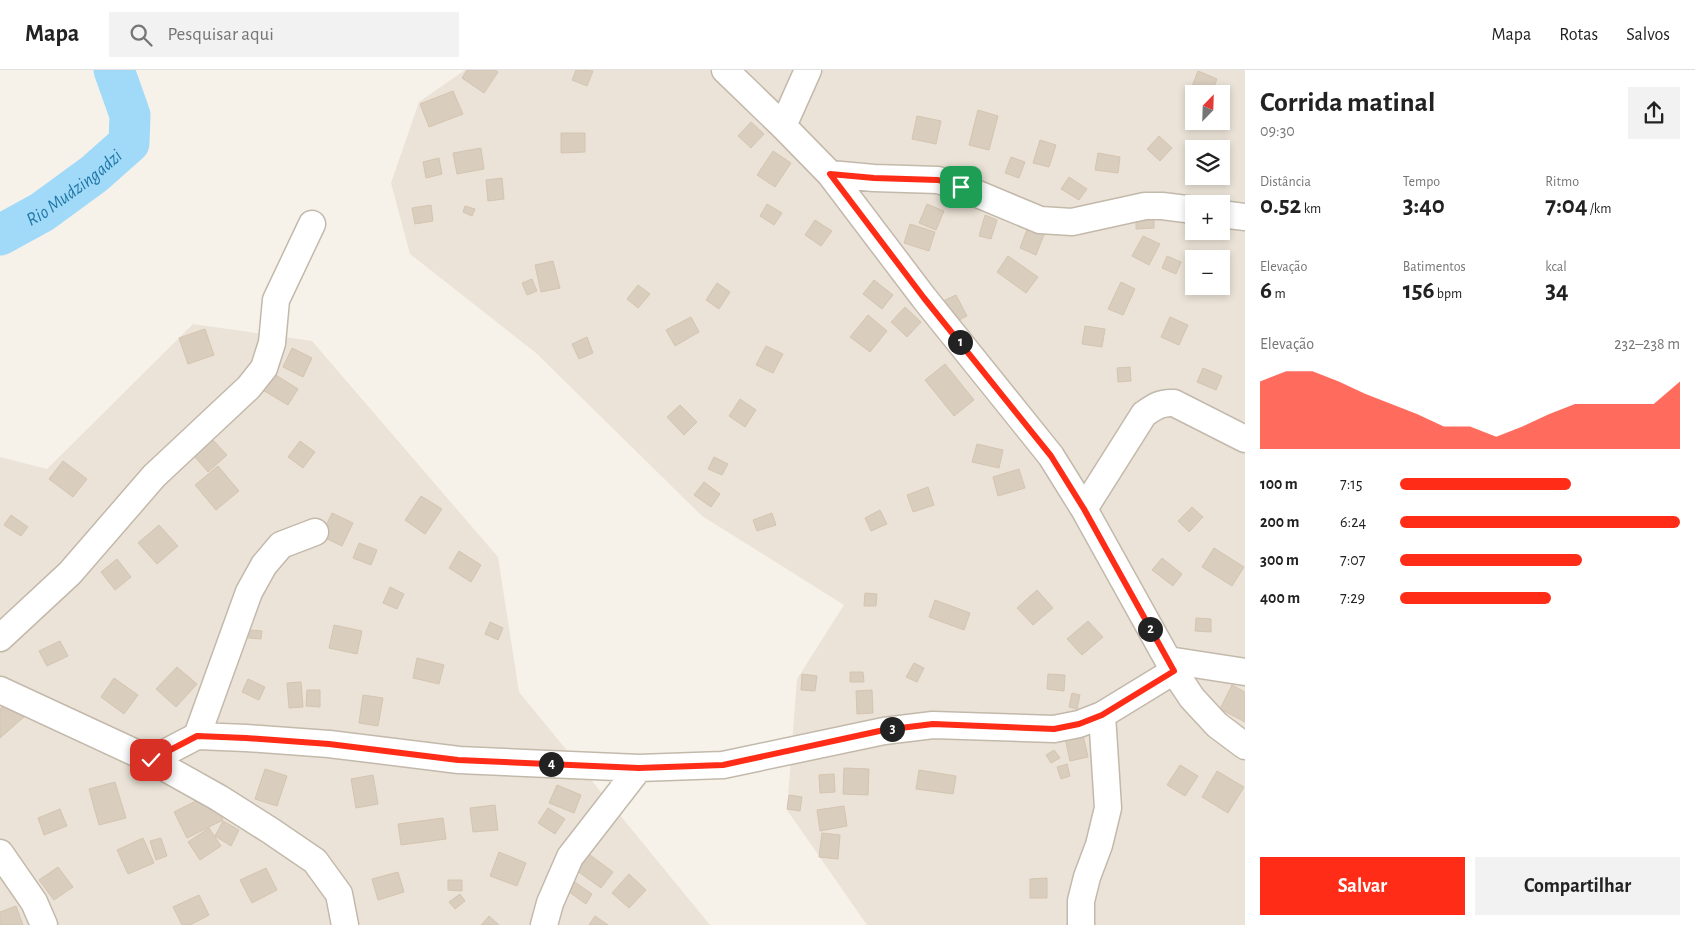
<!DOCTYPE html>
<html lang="pt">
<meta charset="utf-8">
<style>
body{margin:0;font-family:"Alegreya Sans",sans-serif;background:#f2f2f2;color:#222;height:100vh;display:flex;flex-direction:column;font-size:19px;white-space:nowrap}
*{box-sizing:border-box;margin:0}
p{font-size:16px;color:#767676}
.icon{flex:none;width:28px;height:28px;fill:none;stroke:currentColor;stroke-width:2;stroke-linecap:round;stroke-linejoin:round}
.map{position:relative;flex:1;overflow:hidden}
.details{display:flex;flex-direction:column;background:#fff;width:450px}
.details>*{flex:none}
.needle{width:32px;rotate:23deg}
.buttons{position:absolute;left:1185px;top:15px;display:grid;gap:10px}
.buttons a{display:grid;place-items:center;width:45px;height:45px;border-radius:0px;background:#fff;box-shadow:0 2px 8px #0003;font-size:25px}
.pin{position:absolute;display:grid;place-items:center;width:42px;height:42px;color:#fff;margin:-21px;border-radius:10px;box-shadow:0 2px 8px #0006}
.km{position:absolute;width:25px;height:25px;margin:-12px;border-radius:50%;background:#222;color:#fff;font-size:14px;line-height:25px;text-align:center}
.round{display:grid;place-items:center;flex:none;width:52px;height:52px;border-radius:0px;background:#f2f2f2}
.headline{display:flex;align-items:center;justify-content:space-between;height:85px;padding:0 15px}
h1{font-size:28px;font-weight:600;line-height:38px}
.metrics{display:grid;grid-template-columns:repeat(3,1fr);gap:8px;height:85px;padding:5px 15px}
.metrics div{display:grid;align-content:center}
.metrics b{font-size:25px;font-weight:600}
.metrics small{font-size:14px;font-weight:400}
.metrics p{font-size:14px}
.chart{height:140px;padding:10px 15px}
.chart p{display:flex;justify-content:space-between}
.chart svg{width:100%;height:90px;margin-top:5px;fill:#ff2d18;opacity:.7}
.primary-button{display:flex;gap:10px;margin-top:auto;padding:10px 15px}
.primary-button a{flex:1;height:58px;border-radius:0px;background:#ff2d18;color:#fff;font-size:20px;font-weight:600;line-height:58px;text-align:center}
.primary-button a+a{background:#f2f2f2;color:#222}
ul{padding:0 15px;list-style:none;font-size:16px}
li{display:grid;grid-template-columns:80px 60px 1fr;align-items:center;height:38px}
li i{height:12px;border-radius:6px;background:#ff2d18}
header{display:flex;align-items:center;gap:30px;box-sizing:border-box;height:70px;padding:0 25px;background:#fff;border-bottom:1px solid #e0e0e0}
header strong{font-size:24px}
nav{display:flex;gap:28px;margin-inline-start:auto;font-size:18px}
.search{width:350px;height:45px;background:#f2f2f2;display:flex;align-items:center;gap:12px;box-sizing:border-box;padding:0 18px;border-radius:0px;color:#767676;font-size:19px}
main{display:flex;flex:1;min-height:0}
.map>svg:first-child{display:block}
.residential{fill:#ebe3d7;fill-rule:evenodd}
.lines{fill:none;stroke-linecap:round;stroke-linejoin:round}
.river{stroke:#a1daf8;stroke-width:41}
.building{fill:#d9cdbe;stroke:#d5c4b0}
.minor-casing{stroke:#c3b9ab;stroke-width:29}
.minor{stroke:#fff;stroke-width:26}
.route-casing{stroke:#fff;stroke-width:10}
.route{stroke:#ff2d18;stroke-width:6}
.labels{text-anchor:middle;stroke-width:4;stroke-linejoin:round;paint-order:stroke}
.water-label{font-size:19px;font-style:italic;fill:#2078a9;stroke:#fff}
</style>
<header>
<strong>Mapa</strong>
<div class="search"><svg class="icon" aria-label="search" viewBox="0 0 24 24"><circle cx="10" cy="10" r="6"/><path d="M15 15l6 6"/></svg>Pesquisar aqui</div>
<nav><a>Mapa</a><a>Rotas</a><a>Salvos</a></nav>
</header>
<main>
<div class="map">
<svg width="1245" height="855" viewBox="0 0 1245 855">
<rect width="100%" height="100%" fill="#f6f2ea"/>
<!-- residential -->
<path class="residential" d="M465,0H1245V855H867L787,740L797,609L844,535L702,446L536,283L410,184L391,113L419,32ZM1194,24H1221V51H1194ZM1194,79H1221V106H1194ZM1194,134H1221V161H1194ZM1194,189H1221V216H1194Z
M193,254L312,271L498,487L519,622L710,855H0V387L47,399Z"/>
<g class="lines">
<!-- river -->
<path class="river" id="s1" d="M0,165L42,142L94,104L129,73L130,45L114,0"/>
</g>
<!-- building -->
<path class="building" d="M467,0H495L498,2L484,23L462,8Z
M576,0L593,1L587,16L572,10Z
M1198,1L1217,9L1211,24H1203L1191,19Z
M453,21L463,44L429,57L420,34Z
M978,40L998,46L989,80L969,75Z
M917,46L941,51L936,74L912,69Z
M751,52L764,64L751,78L738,66Z
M561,63H585V82L561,83Z
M1159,66L1172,78L1160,91L1147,79Z
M1040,70L1056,75L1049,97L1033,93Z
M481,78L484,99L457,104L453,83Z
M773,81L791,93L775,117L757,105Z
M1098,83L1120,87L1118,103L1095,100Z
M1011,87L1025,92L1019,108L1005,103Z
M439,88L442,104L426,108L423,92Z
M1069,107L1087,119L1079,130L1061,119Z
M502,108L504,129L488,131L486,110Z
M767,134L782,143L774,155L760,146Z
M927,134L944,141L936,160L919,153Z
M431,135L433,151L415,154L412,138Z
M465,136L475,139L472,146L463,142Z
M985,145L997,150L991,169L979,166Z
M1136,148H1154V158L1136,159Z
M815,150L832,161L821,176L805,165Z
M910,154L935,162L929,181L904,173Z
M1029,154L1046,160L1036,185L1020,178Z
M1143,166L1160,174L1149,195L1132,186Z
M1195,180L1215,188L1194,189V204L1187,202Z
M1008,186L1038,207L1026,223L997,202Z
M1167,186L1181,192L1176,204L1162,198Z
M553,191L560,218L541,222L535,195Z
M532,209L537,221L527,225L522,213Z
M874,210L893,225L882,239L863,224Z
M1121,212L1135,219L1123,245L1108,239Z
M717,213L730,222L719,239L706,230Z
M638,215L650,224L638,238L627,229Z
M956,225L967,246L953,253L943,231Z
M905,237L921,252L907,267L891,252Z
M868,245L887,261L870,282L850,267Z
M691,247L699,262L675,276L666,260Z
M1170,247L1188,255L1179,275L1161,267Z
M1085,256L1105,259L1102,277L1082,274Z
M205,259L214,285L188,294L179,268Z
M587,267L593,283L579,289L572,274Z
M766,276L783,284L773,303L756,295Z
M292,278L312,288L303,307L283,297Z
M945,294L974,330L954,346L925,310Z
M1130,297L1131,311L1118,312L1117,298Z
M1203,298L1222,306L1216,320L1197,312Z
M271,302L298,319L288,335L261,319Z
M740,329L756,340L745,357L729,346Z
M680,335L697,352L684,365L667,347Z
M212,369L227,385L208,402L194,386Z
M300,371L315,382L303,398L288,387Z
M977,374L1003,380L999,398L972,392Z
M714,387L728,394L722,405L708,399Z
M63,391L87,409L73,427L49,409Z
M218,396L239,421L216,440L195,415Z
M1019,399L1025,418L998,426L993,407Z
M704,412L720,424L711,437L694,425Z
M928,417L934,435L913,442L907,425Z
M421,426L442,439L425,464L405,450Z
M1192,437L1203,447L1189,462L1178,451Z
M880,440L887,454L871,461L865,448Z
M332,443L353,453L342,476L321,466Z
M772,443L776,455L757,461L753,450Z
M11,445L28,457L21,466L4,455Z
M159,455L178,476L157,494L138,473Z
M359,473L377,480L371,495L353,488Z
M1214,478L1244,497L1232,516L1202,497Z
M459,481L481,495L471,512L449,498Z
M1162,488L1182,504L1173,516L1152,500Z
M117,489L131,507L115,520L101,502Z
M390,517L404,524L397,539L383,533Z
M1037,520L1053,538L1033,555L1017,538Z
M865,523L877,524L876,536H864Z
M935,530L970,543L964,560L929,547Z
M1196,548L1211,549V562L1195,561Z
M1088,551L1103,567L1082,585L1067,569Z
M490,552L503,558L498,570L485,564Z
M334,555L362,561L357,584L329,578Z
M239,559L262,561L261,569L238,567Z
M60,571L68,586L47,596L39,581Z
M417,588L444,595L439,614L413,608Z
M914,593L924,598L917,612L906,607Z
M177,597L197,614L176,637L156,619Z
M850,602H863L864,612H850Z
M802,604L817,606L815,621L801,620Z
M1048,604L1065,605L1064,621L1047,619Z
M114,608L138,625L124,644L101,627Z
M248,609L265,617L259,630L242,622Z
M301,612L303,637L289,638L287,613Z
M1232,615L1245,622V652L1220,639Z
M307,620H320V637L306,636Z
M872,620L873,643L857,644L856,621Z
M1072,623L1080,625L1077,639L1069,637Z
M363,625L383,628L378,656L359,653Z
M10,630L24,647L0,668V639Z
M1083,665L1088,687L1070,691L1065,668Z
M1054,680L1060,688L1051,693L1046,685Z
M1067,694L1070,706L1061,709L1057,697Z
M1180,695L1198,706L1185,726L1167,715Z
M844,698L869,699L868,725L843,724Z
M265,699L287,706L277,736L255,729Z
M919,700L956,706L953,724L916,719Z
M1217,701L1244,717L1228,743L1202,727Z
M834,704L835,722L820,723L819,705Z
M373,705L378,734L356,738L351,709Z
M115,712L126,748L99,755L89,719Z
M557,715L581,725L574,743L549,733Z
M210,724L223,750L187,768L174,742Z
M789,725L802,727L800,741L787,739Z
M495,735L498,760L473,762L470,738Z
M844,736L847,756L820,761L817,740Z
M548,738L565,749L555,764L538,753Z
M60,739L67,756L44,765L38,748Z
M443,748L446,769L401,775L398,754Z
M223,751L239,760L231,776L215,766Z
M209,758L221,776L200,790L188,772Z
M822,763L840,765L838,789L819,787Z
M143,768L154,793L128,804L117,780Z
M161,768L167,786L156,790L150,771Z
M582,779L613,802L601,818L569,795Z
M499,782L526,793L517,816L490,806Z
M58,797L73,817L54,830L39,810Z
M266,798L277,820L252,833L240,810Z
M398,802L404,822L378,830L372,809Z
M629,804L646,820L629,838L612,823Z
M1047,808V828H1030V809Z
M448,810H462V821L448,820Z
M572,810L592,824L586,834L565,819Z
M460,824L465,831L455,839L449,832Z
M199,825L209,845L190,855H182L173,837Z
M16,836L23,855H0V842Z
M489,846L499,855H481Z
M595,846L608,855H589Z"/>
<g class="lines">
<!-- minor casing -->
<g class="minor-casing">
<path id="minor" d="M725,0L783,56L830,104L924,228L1051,386L1084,439L1174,601L1192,628L1217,655L1245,676
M783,56L808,0
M830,104L874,108L938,110L961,117L1040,150L1072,152L1145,136H1162L1194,140
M1221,144L1245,147
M1084,439L1144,344C1154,337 1161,332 1174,333L1245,369
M0,568L70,503L154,406L249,317L264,298L272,273L276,230L312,154
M1168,590L1245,602
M0,620L151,690L219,728L271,761L315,791L339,824L345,855
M197,666L249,522L264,495L281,475L315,462
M151,690L197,666L246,668L329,674L459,690L639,698L723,695L884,661L933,655L1054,659L1079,654L1102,645L1174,601
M0,783L34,832L44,855
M544,855L550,833L570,787L639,698
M1081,855V831L1087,807L1099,775L1108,738L1102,645"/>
</g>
<!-- minor -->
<use href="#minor" class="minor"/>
</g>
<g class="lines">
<!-- route casing -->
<g class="route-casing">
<path id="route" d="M151,690L197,666L246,668L329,674L458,690L639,698L723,695L884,660L933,654L1054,659L1079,654L1102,645L1174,601L1084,439L1051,386L924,228L830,104L874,108L938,110L961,117"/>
</g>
<!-- route -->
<use href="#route" class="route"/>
</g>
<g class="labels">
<!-- water labels -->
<g class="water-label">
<text dy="7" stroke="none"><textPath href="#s1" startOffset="88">Rio Mudzingadzi</textPath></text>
</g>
</g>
</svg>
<div class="buttons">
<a><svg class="needle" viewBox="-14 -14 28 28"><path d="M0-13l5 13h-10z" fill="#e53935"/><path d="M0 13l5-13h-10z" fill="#767676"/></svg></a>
<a><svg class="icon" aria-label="layers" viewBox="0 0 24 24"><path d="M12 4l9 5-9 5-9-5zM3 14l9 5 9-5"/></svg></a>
<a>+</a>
<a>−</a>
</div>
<div class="pin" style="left:961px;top:117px;background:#1e9e55"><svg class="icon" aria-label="arrive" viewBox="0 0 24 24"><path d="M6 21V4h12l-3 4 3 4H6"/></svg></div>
<div class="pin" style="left:151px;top:690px;background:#d93025"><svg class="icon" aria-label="check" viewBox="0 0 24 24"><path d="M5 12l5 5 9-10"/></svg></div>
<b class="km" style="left:960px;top:272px">1</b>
<b class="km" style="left:1150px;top:559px">2</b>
<b class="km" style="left:892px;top:659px">3</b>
<b class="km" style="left:551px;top:694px">4</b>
</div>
<section class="details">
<div class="headline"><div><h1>Corrida matinal</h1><p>09:30</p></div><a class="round"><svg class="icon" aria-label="share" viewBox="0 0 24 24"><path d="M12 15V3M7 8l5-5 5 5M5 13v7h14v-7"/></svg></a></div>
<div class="metrics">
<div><p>Distância</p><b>0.52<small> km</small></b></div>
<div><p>Tempo</p><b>3:40</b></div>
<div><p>Ritmo</p><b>7:04<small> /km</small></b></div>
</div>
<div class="metrics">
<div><p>Elevação</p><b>6<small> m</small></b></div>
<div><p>Batimentos</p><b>156<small> bpm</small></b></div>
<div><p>kcal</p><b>34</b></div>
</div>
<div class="chart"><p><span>Elevação</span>232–238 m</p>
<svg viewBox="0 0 160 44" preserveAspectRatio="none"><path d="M0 44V11L10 6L20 6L30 11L40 17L50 22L60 27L70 33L80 33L90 38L100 33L110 27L120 22L130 22L140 22L150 22L160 11V44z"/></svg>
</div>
<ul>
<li><b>100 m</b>7:15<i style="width:61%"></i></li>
<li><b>200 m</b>6:24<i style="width:100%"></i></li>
<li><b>300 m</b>7:07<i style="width:65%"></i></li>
<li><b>400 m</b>7:29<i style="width:54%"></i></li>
</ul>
<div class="primary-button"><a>Salvar</a><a>Compartilhar</a></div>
</section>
</main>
